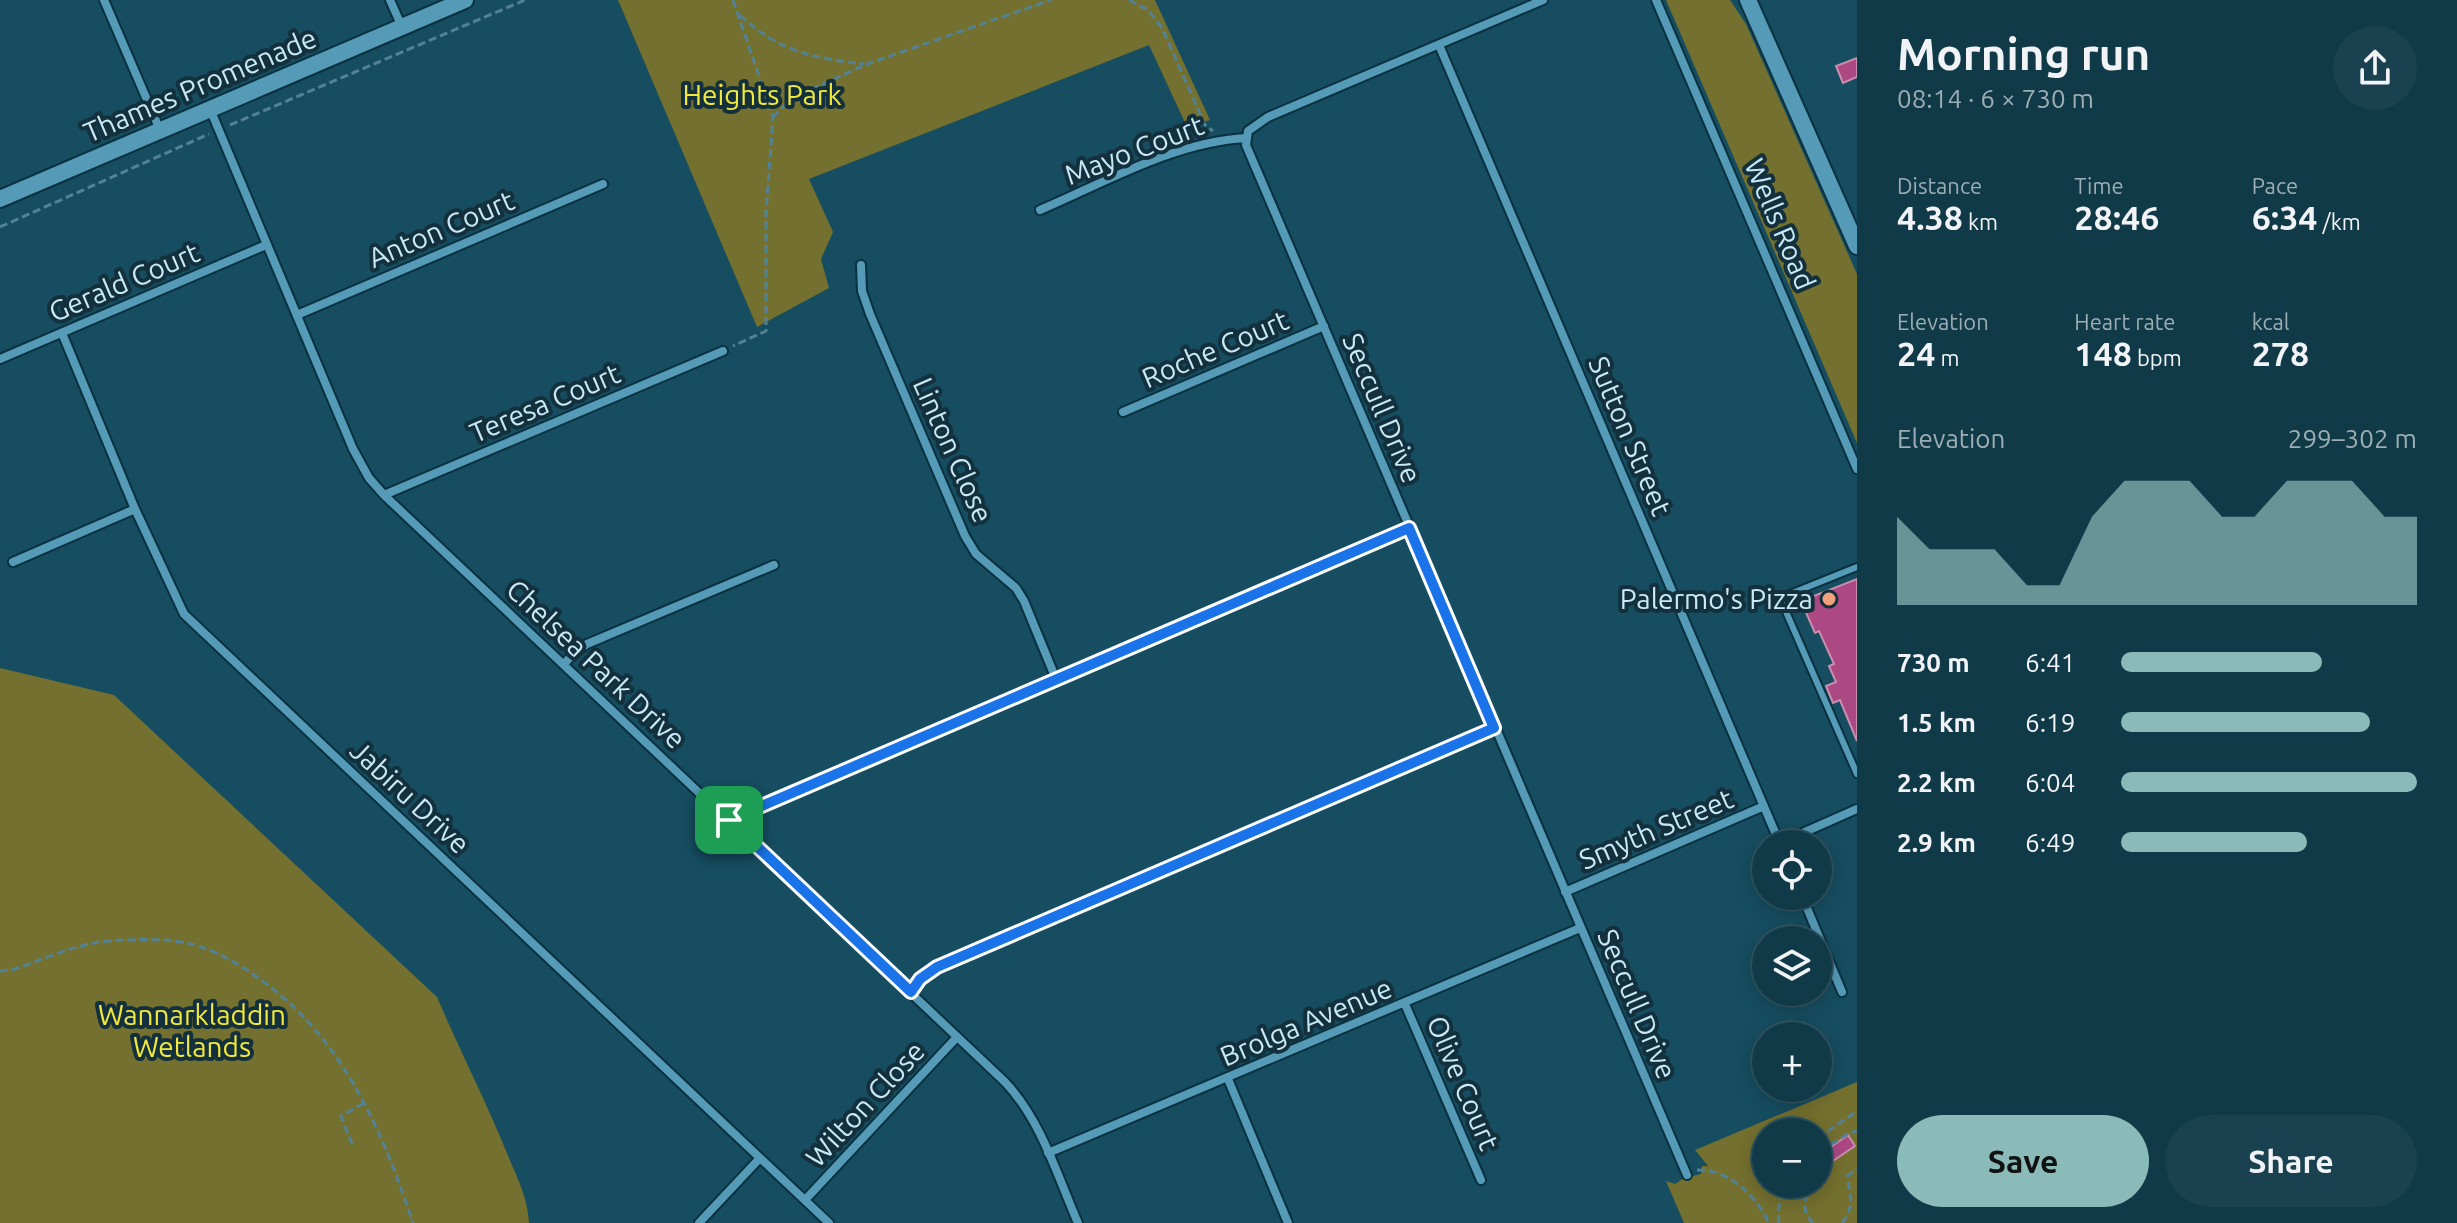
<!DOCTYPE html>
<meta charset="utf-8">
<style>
body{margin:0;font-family:Ubuntu,sans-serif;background:#19414f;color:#f1f3f6;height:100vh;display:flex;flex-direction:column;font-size:30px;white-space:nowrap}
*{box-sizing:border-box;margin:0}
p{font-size:26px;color:#9cadb4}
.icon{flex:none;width:44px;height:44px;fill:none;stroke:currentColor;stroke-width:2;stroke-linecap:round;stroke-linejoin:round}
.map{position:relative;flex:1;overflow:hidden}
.side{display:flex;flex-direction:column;background:#103a48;width:600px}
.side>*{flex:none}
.fabs{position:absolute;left:1752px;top:830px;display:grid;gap:16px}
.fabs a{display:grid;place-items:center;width:80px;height:80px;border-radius:50%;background:#103a48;box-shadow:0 4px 20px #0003,0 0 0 2px #305460;font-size:40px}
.pin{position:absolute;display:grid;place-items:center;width:68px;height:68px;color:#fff;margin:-34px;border-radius:16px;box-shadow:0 4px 12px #0006}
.round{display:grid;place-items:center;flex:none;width:84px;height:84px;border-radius:42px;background:#19414f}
.summary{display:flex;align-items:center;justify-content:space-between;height:136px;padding:0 40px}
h1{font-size:44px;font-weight:700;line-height:60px}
.metrics{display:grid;grid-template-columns:repeat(3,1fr);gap:12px;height:136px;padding:8px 40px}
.metrics div{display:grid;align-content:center}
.metrics b{font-size:34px;font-weight:700}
.metrics small{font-size:22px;font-weight:400}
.metrics p{font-size:22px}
.chart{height:224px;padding:16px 40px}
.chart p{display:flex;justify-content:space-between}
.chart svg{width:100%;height:144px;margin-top:8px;fill:#8bbbb9;opacity:.7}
.button{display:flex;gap:16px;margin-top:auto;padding:16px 40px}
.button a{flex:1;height:92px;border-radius:48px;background:#8bbbb9;color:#111;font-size:32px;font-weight:700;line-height:92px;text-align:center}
.button a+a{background:#19414f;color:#f1f3f6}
ul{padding:0 40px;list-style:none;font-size:26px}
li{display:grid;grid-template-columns:128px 96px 1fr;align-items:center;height:60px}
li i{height:20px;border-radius:10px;background:#8bbbb9}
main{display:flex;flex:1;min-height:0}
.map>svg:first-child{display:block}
.green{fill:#74702f;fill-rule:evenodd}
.building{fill:#ac4884;stroke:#ca8fae;stroke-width:2}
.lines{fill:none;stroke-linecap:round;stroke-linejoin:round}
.lane-casing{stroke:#0a313f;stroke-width:10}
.street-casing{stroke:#0a313f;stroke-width:12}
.secondary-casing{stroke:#0a313f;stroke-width:20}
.path{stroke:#538294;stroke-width:3;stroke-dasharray:8 4;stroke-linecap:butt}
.lane{stroke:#559ab6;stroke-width:6}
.street{stroke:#559ab6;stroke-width:8}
.secondary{stroke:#559ab6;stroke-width:16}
.route-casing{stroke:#fff;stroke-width:16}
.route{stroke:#1a73e8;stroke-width:10}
.poi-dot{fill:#f1a17c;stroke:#13303c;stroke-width:3}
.labels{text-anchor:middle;stroke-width:8;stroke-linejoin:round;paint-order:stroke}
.street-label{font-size:28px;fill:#c8e9f8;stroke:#13303c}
.park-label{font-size:28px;fill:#f1e83b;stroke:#13303c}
.poi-label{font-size:28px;fill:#c8e9f8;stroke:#13303c;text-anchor:end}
</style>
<main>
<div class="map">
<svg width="1857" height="1223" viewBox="0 0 1857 1223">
<rect width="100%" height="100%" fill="#164d60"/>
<!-- green -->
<path class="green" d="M618,0H1155L1210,120L1187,127L1149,45L809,179L833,232L821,259L829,288L757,327Z
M1666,0H1730L1746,24L1857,274V443Z
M0,668L114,695L437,997C460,1051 487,1103 509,1158C518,1179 528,1200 529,1223H0Z
M1857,1082V1223H1684L1666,1181L1675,1184L1684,1178L1701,1174L1702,1166H1708L1695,1150ZM1766,1132H1818V1184H1766Z"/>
<!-- building -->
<path class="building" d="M1857,58V77L1843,83L1836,66Z
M1857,579V741L1840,700L1833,703L1826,686L1836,682L1829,666L1834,664L1819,631L1815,633L1801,601Z
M1848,1135L1855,1146L1818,1171V1156Z"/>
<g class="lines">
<!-- lane casing -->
<g class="lane-casing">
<path id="lane" d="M1857,567L1780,598L1857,774"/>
</g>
<!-- street casing -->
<g class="street-casing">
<path id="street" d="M104,0L160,130
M390,0L402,27
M1543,0L1268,117L1248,131L1246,145L1687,1175
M1656,0L1857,469
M1439,45L1780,844
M210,109L353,449L369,478L384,495L1005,1082C1041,1120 1057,1175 1078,1223
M1040,210C1106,182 1174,142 1246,138
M861,265L862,291L870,314L965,536L976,554L1016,588L1024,601L1056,679
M297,315L603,184
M62,333L135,509L184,614L829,1223
M0,359L266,245
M1123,412L1324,326
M384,495L723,351
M13,562L135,509
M564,664L573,654L587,644L774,565
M729,820L1409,528
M1780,843L1857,809
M1565,892L1764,806
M1802,896L1842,992
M911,992L920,979L937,967L1494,728
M1405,1004L1481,1180
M1228,1079L1288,1223
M1048,1153L1580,928
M805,1200L957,1037
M699,1223L760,1158"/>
</g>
<!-- secondary casing -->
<g class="secondary-casing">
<path id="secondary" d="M1748,0L1857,246
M0,199L465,0"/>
</g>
<!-- path -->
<path class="path" d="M733,0L773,117L766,213V331L733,346
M1129,0L1148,10L1162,28L1205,125L1213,131
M740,15C777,51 814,58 863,64
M773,117L792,98L867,64L1051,0
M230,125L525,0
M0,227L209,134
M0,971L15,969C44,959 79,943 109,941C134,939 171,938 195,945C221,953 242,966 264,982C344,1041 383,1132 413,1223
M1818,1138L1857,1111
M352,1144L341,1116L364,1103
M1818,1146C1827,1159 1835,1172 1819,1183
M1821,1151L1849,1133L1857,1131
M1697,1170C1729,1169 1756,1196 1769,1223
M1779,1223L1778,1212L1783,1184
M1813,1223C1800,1210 1803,1194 1818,1184
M1842,1223C1857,1204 1848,1196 1848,1175L1857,1169"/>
<!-- lane -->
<use href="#lane" class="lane"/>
<!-- street -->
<use href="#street" class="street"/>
<!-- secondary -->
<use href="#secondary" class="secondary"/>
</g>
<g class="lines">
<!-- route casing -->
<g class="route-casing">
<path id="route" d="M1409,528L1494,728L937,967L920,979L911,992L729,820Z"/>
</g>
<!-- route -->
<use href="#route" class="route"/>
</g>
<!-- markers -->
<circle class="poi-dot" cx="1829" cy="599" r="8"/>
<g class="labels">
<!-- street labels -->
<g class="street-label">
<text transform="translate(200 85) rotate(-23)" y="10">Thames Promenade</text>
<text transform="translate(1134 150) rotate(-21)" y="10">Mayo Court</text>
<text transform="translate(1780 224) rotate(67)" y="10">Wells Road</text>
<text transform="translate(441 229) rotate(-23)" y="10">Anton Court</text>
<text transform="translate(124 282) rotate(-23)" y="10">Gerald Court</text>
<text transform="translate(1215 349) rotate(-23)" y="10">Roche Court</text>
<text transform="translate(545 403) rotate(-23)" y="10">Teresa Court</text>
<text transform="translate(1382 408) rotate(67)" y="10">Seccull Drive</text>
<text transform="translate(1630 436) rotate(67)" y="10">Sutton Street</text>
<text transform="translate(953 450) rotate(66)" y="10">Linton Close</text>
<text transform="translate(596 664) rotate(43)" y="10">Chelsea Park Drive</text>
<text transform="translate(410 797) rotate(43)" y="10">Jabiru Drive</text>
<text transform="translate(1656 829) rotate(-23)" y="10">Smyth Street</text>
<text transform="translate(1637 1004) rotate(67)" y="10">Seccull Drive</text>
<text transform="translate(1306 1022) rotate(-23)" y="10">Brolga Avenue</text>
<text transform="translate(1463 1083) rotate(67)" y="10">Olive Court</text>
<text transform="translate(865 1104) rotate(-47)" y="10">Wilton Close</text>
</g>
<!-- park labels -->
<g class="park-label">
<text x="762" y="105">Heights Park</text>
<text x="192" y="1025">Wannarkladdin<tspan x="192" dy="32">Wetlands</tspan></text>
</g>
<!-- poi labels -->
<g class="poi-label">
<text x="1813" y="609">Palermo's Pizza</text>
</g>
</g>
</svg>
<div class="fabs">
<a><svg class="icon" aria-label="locate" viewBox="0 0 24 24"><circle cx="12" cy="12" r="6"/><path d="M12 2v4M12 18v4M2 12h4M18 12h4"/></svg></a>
<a><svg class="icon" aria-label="layers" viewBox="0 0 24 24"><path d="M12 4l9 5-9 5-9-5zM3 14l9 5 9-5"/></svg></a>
<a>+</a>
<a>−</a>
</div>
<div class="pin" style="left:729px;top:820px;background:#1e9e55"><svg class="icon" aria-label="arrive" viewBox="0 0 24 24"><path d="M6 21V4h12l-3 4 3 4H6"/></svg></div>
</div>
<section class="side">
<div class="summary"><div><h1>Morning run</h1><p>08:14 · 6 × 730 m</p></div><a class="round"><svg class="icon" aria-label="share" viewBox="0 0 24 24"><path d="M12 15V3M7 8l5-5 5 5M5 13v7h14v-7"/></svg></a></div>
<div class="metrics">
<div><p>Distance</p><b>4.38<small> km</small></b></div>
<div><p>Time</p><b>28:46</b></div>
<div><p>Pace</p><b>6:34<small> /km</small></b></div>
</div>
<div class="metrics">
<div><p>Elevation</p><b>24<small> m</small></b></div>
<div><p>Heart rate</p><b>148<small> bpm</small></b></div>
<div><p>kcal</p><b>278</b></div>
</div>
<div class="chart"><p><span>Elevation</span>299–302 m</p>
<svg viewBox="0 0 160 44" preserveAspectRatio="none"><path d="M0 44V17L10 27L20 27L30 27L40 38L50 38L60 17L70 6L80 6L90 6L100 17L110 17L120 6L130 6L140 6L150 17L160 17V44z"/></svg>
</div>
<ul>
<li><b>730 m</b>6:41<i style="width:68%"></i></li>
<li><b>1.5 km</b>6:19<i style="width:84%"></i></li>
<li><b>2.2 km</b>6:04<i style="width:100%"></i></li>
<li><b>2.9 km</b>6:49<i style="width:63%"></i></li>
</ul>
<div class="button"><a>Save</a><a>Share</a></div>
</section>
</main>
